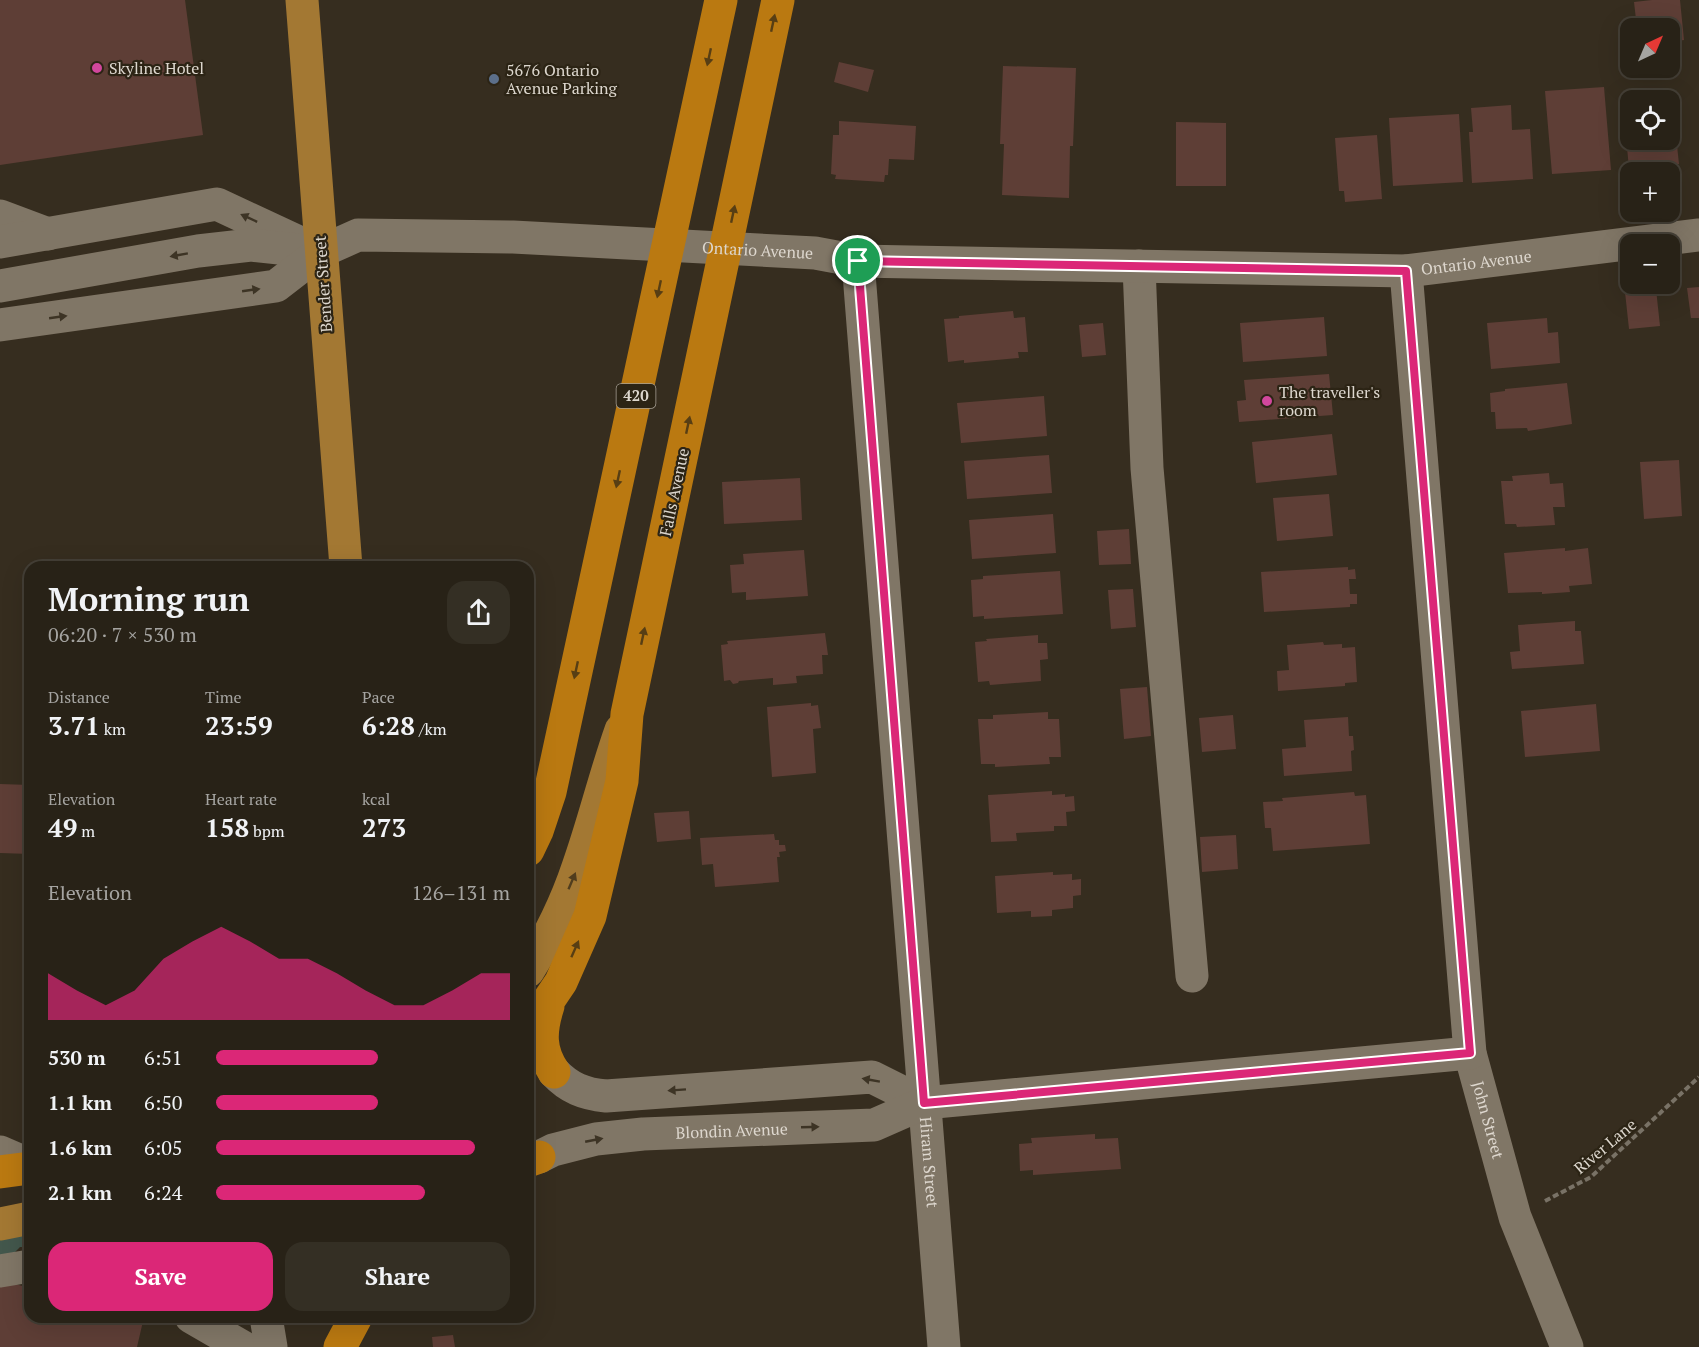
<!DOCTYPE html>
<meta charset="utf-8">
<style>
body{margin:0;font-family:"PT Serif",serif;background:#342f24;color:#f1f3f6;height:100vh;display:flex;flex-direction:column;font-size:22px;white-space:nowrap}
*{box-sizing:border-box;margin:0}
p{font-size:20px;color:#a5a4a1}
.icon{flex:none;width:33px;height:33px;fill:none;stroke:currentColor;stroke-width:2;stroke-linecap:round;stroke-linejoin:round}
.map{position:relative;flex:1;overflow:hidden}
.drawer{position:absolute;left:24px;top:561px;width:510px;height:762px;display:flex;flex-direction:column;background:#282217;border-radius:18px;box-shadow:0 6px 24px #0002,0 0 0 2px #443f36}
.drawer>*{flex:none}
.needle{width:39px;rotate:44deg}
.tools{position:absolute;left:1620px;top:18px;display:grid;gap:12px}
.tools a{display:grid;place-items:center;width:60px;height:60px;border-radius:12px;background:#282217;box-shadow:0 6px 24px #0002,0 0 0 2px #443f36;font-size:30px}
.pin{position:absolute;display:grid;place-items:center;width:51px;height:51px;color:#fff;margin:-26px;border:3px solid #fff;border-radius:50%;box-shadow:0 2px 6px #0007}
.round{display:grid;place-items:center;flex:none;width:63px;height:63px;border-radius:18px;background:#342f24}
.head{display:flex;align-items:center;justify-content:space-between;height:102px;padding:0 24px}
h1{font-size:33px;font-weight:700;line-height:45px}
.stats{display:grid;grid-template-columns:repeat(3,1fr);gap:9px;height:102px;padding:6px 24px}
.stats div{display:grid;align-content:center}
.stats b{font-size:26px;font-weight:700}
.stats small{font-size:16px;font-weight:400}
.stats p{font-size:16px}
.chart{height:168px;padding:12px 24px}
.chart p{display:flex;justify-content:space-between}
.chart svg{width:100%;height:108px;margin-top:6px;fill:#db2777;opacity:.7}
.button{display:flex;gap:12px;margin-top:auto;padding:12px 24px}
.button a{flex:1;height:69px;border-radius:18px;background:#db2777;color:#fff;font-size:24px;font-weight:700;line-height:69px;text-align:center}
.button a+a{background:#342f24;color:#f1f3f6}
ul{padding:0 24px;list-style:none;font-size:20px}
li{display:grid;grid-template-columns:96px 72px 1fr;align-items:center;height:45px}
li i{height:15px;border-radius:8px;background:#db2777}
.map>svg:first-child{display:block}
.grass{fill:#43574c}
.building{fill:#5e3e36}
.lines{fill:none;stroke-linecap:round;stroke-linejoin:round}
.path{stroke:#797266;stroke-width:4;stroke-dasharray:6 3;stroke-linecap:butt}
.minor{stroke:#807666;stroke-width:33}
.major{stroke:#a37833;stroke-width:33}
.highway{stroke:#ba7911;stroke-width:33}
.oneway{fill:#573e14}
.oneway2{fill:#3d3425}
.oneway3{fill:#503d1e}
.route-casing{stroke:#fff;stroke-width:12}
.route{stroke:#db2777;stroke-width:8}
.hotel-dot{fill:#d1479c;stroke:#2c2415;stroke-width:2}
.service-dot{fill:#5c6f8a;stroke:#2c2415;stroke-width:2}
.labels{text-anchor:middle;stroke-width:4.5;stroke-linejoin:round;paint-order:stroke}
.shield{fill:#2c2415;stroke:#a8a196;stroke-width:1.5}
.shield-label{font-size:15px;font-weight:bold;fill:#ddd7ce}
.poi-label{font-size:16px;fill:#ddd7ce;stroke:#2c2415;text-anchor:start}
.street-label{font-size:16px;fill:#ddd7ce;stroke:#2c2415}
</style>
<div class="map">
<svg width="1699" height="1347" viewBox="0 0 1699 1347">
<rect width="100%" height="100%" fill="#362d1f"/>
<!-- grass -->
<path class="grass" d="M30,1233V1247H20L13,1254L0,1256V1237Z"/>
<!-- building -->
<path class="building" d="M0,0H185L203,135L0,165Z
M1652,0H1680L1684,40L1670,42V28H1637L1634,2Z
M839,62L874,70L868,92L834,82Z
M1003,66L1076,68L1073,146H1070L1069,198L1002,195L1004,144H1000Z
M1604,87L1611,170L1552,174L1545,91Z
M1656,93L1657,100H1640L1639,95Z
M1670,99H1672L1679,164L1629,169L1623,103H1630V140H1670Z
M1511,105L1512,130L1530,129L1533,179L1472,183L1469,132H1473L1471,108Z
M1459,114L1463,182L1393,186L1389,118Z
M839,121L916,126L914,160L889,159L888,175H885L884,182L835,179L836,175L831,174L833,135H839Z
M1176,122L1226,123V186H1176Z
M1377,135L1382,199L1345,202L1344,191H1339L1335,138Z
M1699,287V318H1691L1687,288Z
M1656,289L1660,326L1629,329L1625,292Z
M1013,311L1014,318L1025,317L1028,352H1018L1019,358L964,363V360L948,362L944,319L959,318V316Z
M1324,317L1327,356L1243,362L1240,323Z
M1547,318L1548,333L1558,332L1560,363L1491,369L1487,323Z
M1103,323L1106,355L1082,357L1079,325Z
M1329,374L1333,415L1239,422L1237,401L1246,400L1244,380Z
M1567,383L1572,424L1528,431L1527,428L1496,429L1495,412H1491L1490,393L1505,391V389Z
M1044,396L1047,436L961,443L957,403Z
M1332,434L1337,475L1256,483L1252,442Z
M1049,455L1052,493L967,499L964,461Z
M1679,460L1682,516L1644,519L1640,462Z
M1549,473L1550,484L1563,483L1565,507H1553L1555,525L1517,527L1516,524H1505L1501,481H1513L1512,476Z
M800,478L802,520L724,524L722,482Z
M1329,494L1333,536L1277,541L1273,498Z
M1053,514L1056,553L972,559L969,520Z
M1129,529L1131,564L1099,565L1097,531Z
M1565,548V551L1588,548L1592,584L1569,586L1570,592L1542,594V592L1508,593L1504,553Z
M804,550L808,596L746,600V592L732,593L730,565L744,564L743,554Z
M1348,567V570L1355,569L1356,579H1349L1350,594H1357V604H1350V607L1264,612L1261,572Z
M1060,571L1063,614L984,619V616L973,617L971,580L983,579V576Z
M1133,589L1136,627L1111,629L1108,590Z
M1575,621V631H1581L1584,664L1512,669L1510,652L1520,651L1518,625Z
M825,633L828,655H822L823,674L796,676L797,683L773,685V678L739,681L738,683L733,684L730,680L724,681L721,645L728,644L727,641Z
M1038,635V643H1047L1048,659L1040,660L1041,681L990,685L989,681L978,682L975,642L987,641L986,639Z
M1323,642L1324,645L1342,644V648L1355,647L1357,682L1345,683V686L1278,691L1277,671L1289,670L1287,645Z
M1147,687L1151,736L1124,739L1120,689Z
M811,703V706L818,705L821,728L813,729L816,773L772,777L767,707Z
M1596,704L1600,751L1525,757L1521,711Z
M1048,712V719H1059L1061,757H1049L1050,764L995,767V764H981L978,719H993V715Z
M1233,715L1236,749L1202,752L1199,718Z
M1348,717L1349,736H1353L1354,750L1351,751L1352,771L1284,776L1282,749L1306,747L1304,720Z
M0,784L30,785V854L0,853Z
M1052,791V795L1065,794V797L1074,796L1075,811L1066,812L1067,826H1054V831L1016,833L1017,841L991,842L988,795Z
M1354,792L1355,796L1366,795L1370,844L1273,851L1271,828H1265L1263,802L1283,801L1282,798Z
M689,811L691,839L657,842L654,813Z
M774,834L775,840H779V845H785L786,851L779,852L780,857H777L779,882L715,887L713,864L702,865L700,838Z
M1236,835L1238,869L1202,872L1200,837Z
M1053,872V875L1072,874V880L1081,879V895L1073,896V908L1052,910V916L1031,917V911L997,913L995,876Z
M1095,1134V1139L1118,1138L1121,1169L1033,1175V1170L1020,1171L1019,1144L1032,1143L1031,1138Z
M0,1280L30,1288V1317H144L137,1347H0Z
M453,1335L455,1347H433L432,1337Z"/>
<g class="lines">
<!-- path -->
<path class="path" d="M1545,1201L1591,1177L1699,1077"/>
<!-- minor -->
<g class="minor">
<path d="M0,216L48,234"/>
<path d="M0,242L217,204L320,252"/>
<path id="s1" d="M858,261L944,1347"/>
<path d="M1139,266L1147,468L1192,976"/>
<path id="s2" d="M1406,271L1470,1053L1515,1217L1567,1347"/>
<path d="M0,286L198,251L251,245L298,250"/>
<path id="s3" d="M0,325L276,286L320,252L358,235L513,237L815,253L858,261L1406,271L1699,235"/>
<path d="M554,1072C569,1088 584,1094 606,1096L872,1077L924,1103"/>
<path d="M0,1152L30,1165"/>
<path id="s4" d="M539,1157L553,1150L596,1139L643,1134L874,1125L924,1103L1470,1053"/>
<path d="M0,1271L30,1266"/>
<path d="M191,1317L243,1347"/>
<path d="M266,1317L271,1347"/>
</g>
<!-- major -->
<path class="major" d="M302,0L346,567
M528,971C548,939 566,903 578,867C594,822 605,775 621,730
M0,1224L30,1218"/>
<!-- highway -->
<path class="highway" d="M528,850L537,831L550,792L721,0
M548,1006C540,1031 539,1050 554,1072
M528,1031L561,982L590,916L622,781L627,714L778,0
M528,1161L539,1157
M0,1172L30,1168
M340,1347L356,1317"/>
</g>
<!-- one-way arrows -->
<defs><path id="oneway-solid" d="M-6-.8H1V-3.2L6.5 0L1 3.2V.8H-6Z" transform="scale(1.5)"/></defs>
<g class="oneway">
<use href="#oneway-solid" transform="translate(773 23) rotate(-78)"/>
<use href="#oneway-solid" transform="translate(709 57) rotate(102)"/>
<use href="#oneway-solid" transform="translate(733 214) rotate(-78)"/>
<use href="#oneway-solid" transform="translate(659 289) rotate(102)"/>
<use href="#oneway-solid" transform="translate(688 425) rotate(-78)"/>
<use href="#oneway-solid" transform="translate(618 479) rotate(102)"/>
<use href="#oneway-solid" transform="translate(643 636) rotate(-78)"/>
<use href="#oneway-solid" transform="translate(576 670) rotate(102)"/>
<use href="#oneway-solid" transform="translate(575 949) rotate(-66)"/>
</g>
<g class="oneway2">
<use href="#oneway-solid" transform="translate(249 218) rotate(-155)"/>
<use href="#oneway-solid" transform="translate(179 255) rotate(170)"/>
<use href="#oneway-solid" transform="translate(251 290) rotate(-8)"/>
<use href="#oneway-solid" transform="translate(58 317) rotate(-8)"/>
<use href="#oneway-solid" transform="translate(871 1080) rotate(-170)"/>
<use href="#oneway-solid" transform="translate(677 1090) rotate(176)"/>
<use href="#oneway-solid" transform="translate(810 1127) rotate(-2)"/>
<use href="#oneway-solid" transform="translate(594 1140) rotate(-11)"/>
</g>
<use class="oneway3" href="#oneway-solid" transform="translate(572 881) rotate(-67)"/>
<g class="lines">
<!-- route casing -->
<g class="route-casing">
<path id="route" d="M858,261L1406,271L1470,1053L924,1103Z"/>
</g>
<!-- route -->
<use href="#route" class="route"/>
</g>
<!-- markers -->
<g class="hotel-dot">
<circle cx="97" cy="68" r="6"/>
<circle cx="1267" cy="401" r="6"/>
</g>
<circle class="service-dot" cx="494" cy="79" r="6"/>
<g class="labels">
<!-- shield labels -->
<rect class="shield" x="616.5" y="384" width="39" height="24" rx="4.5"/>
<g class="shield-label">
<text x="636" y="401">420</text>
</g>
<!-- poi labels -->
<g class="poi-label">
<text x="109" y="74">Skyline Hotel</text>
<text x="506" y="76">5676 Ontario<tspan x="506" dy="18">Avenue Parking</tspan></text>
<text x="1279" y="398">The traveller's<tspan x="1279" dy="18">room</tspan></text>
</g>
<!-- street labels -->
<g class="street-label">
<text dy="6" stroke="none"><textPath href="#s3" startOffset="776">Ontario Avenue</textPath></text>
<text dy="6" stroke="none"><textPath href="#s3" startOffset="1496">Ontario Avenue</textPath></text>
<text transform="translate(323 284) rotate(-94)" y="6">Bender Street</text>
<text transform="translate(674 492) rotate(-78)" y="6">Falls Avenue</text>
<text dy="6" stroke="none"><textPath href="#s2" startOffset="854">John Street</textPath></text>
<text dy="6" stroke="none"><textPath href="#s4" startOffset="196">Blondin Avenue</textPath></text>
<text transform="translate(1605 1146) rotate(-40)" y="6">River Lane</text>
<text dy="6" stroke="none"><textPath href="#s1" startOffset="904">Hiram Street</textPath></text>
</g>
</g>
</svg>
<div class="tools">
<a><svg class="needle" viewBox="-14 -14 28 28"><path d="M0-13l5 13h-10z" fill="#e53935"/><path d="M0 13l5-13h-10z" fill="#a5a4a1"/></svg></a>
<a><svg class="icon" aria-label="locate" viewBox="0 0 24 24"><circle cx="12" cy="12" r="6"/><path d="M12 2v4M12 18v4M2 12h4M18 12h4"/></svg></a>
<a>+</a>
<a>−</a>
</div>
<div class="pin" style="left:858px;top:261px;background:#1e9e55"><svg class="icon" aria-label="arrive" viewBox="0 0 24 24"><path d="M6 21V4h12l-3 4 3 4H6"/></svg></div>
<section class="drawer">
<div class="head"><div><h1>Morning run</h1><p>06:20 · 7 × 530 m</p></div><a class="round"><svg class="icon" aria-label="share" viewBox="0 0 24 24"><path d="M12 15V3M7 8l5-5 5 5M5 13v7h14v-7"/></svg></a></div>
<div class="stats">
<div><p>Distance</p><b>3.71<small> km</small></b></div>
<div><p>Time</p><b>23:59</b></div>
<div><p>Pace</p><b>6:28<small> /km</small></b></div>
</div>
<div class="stats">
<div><p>Elevation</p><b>49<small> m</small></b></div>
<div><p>Heart rate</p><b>158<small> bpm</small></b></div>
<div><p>kcal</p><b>273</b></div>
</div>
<div class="chart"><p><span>Elevation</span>126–131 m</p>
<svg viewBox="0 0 160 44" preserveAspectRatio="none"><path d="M0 44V25L10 32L20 38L30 32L40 19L50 12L60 6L70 12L80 19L90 19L100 25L110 32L120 38L130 38L140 32L150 25L160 25V44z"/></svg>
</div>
<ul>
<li><b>530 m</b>6:51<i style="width:55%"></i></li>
<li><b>1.1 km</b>6:50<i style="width:55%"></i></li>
<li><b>1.6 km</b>6:05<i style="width:88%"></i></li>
<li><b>2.1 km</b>6:24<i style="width:71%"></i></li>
</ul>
<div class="button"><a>Save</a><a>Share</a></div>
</section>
</div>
